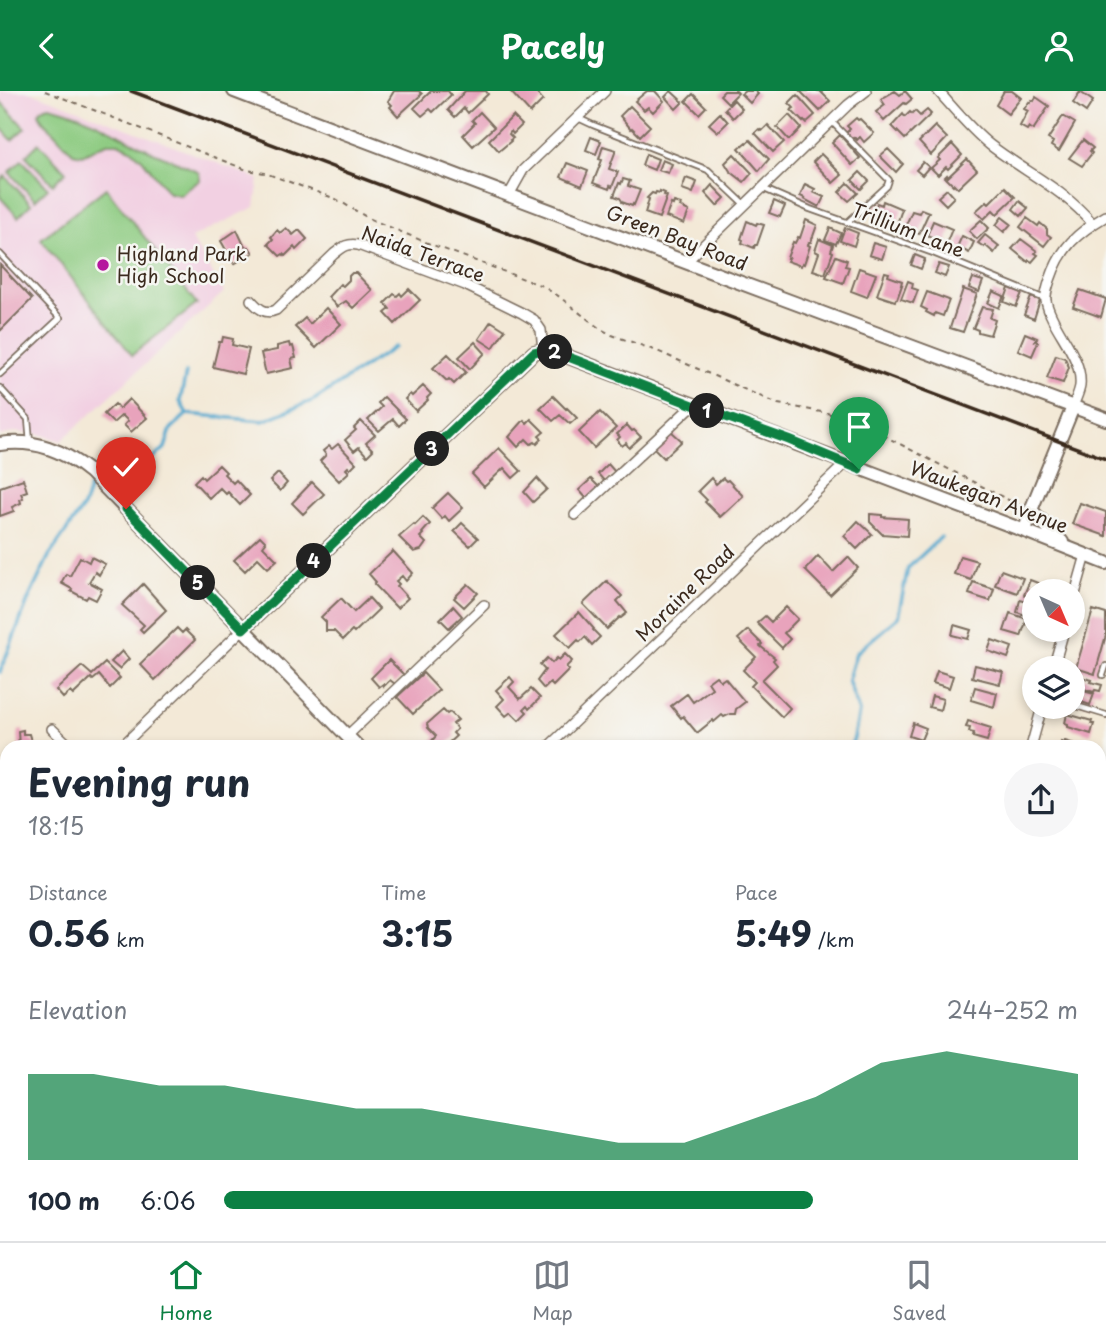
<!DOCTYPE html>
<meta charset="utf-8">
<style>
body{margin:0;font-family:"Playpen Sans",sans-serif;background:#f6f6f7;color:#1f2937;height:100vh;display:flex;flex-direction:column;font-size:26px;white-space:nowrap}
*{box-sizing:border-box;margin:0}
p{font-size:23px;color:#747a83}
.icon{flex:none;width:38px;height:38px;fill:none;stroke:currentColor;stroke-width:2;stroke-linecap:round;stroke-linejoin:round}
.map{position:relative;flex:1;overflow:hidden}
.drawer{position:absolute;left:0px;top:649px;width:1106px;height:502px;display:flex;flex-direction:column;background:#fff;border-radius:21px 21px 0 0;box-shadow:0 4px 10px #0003}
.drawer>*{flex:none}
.needle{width:46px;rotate:136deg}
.buttons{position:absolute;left:1022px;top:488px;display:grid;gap:14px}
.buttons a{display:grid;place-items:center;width:63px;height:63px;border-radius:50%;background:#fff;box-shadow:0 4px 10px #0003;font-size:35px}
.pin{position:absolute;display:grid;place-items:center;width:60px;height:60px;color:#fff;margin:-72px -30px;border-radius:50% 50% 50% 0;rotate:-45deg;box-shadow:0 0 7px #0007}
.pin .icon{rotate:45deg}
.km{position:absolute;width:35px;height:35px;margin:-18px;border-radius:50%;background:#222;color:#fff;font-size:19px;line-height:35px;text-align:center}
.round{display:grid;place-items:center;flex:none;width:74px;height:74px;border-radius:37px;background:#f6f6f7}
.headline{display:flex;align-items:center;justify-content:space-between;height:119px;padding:0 28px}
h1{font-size:38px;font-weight:700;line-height:52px}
.figures{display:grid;grid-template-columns:repeat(3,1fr);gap:10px;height:119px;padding:7px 28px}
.figures div{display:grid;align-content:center}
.figures b{font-size:35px;font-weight:700}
.figures small{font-size:19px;font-weight:400}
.figures p{font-size:19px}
.chart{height:196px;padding:14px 28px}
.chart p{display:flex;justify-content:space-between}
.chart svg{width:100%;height:126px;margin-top:7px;fill:#0b8043;opacity:.7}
ul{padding:0 28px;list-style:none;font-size:23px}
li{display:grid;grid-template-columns:112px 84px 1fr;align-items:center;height:52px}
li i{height:18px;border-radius:9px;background:#0b8043}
header{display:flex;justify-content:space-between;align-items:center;height:91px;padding:0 28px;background:#0b8043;color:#fff;font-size:32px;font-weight:700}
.menu{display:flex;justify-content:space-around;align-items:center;height:98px;border-top:2px solid #e0e1e3;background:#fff;font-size:19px;color:#747a83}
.menu a{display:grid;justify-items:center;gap:4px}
.menu .selected{color:#0b8043}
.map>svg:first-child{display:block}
.built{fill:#f2d0e2}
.green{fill:#8dcb81;stroke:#647a50;stroke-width:2}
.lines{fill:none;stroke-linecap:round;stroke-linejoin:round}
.stream{stroke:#52a9cf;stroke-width:3.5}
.building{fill:#e8a3bc}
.service-casing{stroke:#7b6d5f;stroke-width:8}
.minor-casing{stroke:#7b6d5f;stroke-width:12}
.tertiary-casing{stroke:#7b6d5f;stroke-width:16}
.secondary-casing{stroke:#7b6d5f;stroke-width:16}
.path{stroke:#7b6d5f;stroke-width:2;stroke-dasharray:5 5;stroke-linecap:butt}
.service{stroke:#fff;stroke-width:4.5}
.minor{stroke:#fff;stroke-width:9}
.tertiary{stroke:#fff;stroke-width:12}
.secondary{stroke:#fff;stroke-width:12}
.rail{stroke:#3b2a1e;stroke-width:3.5}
.route-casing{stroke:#fff;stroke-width:14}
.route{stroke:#0b8043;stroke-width:9}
.poi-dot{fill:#b5179e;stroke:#f6f6f2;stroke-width:2.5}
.labels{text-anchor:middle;stroke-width:5;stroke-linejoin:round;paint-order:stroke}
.street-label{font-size:19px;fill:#3b2a1e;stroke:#f6f6f2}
.poi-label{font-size:19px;fill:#3b2a1e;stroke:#f6f6f2;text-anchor:start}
</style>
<header><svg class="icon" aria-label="back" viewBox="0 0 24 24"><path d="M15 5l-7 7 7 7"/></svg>Pacely<svg class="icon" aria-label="person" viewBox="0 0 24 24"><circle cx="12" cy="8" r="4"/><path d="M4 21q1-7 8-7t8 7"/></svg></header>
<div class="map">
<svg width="1106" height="1150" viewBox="0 0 1106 1150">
<rect width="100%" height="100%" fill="#f6f6f2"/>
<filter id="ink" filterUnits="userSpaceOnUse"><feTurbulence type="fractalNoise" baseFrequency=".0143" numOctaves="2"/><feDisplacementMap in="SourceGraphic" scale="14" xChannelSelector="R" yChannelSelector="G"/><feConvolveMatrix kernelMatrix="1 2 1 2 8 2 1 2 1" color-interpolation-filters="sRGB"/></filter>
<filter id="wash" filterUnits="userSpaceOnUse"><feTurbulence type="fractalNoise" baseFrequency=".00686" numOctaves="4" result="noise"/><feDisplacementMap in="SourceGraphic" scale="28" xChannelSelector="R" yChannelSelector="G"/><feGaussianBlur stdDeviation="1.57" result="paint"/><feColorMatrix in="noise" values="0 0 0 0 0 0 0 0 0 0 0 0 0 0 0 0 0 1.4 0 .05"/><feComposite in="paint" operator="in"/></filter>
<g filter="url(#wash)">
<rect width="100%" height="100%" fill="#f3e9d7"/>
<!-- built -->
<path class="built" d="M0,0H29L259,88L255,116L191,147L224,201L61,350L42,344L16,341L0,345Z"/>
<!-- green -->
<path class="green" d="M0,10L25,37L12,49L0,36Z
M49,15C86,23 116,43 149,59C165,67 184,72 199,82L200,89L180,104L169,102L142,68L131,58L118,52H107L82,64L73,62L42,29L39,22L43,17Z
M39,52L66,81L53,93L26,65Z
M22,69L48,97L35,109L9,81Z
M5,85L31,113L18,126L0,106V90Z
M106,97L197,213L132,264L41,148Z
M607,1145H795L790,1150H612Z"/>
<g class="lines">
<!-- stream -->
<path class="stream" d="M186,282L180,310L187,323
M101,386L109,379L133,378L151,370L165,357L171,338L187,323L263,330L314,309L395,256
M0,581L29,507L49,465L83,416L90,396L95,391
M850,656L854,647L859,621L848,589L856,562L898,526L908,477L941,446
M708,1144L711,1150
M130,1150L141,1144"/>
</g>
<g id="blocks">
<!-- building -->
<path class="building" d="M394,0H419L422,3L398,25L390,16L392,14L388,10Z
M431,0H448L451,4L433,21L430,18L422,25L414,17Z
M465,0H486L488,3L468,22L464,17L455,26L448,19Z
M510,0H535L543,9L530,22Z
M647,0H655L664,10L653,21L648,16L644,19L635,10Z
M671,0L683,11L676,18L665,6Z
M724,0H736L738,2L728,12L720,4Z
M745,0H755L758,3L750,12L741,3Z
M800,0H820L830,10L820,20Z
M895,0L900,4L905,0L912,8L906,13L904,12L884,30L876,21L885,14L881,8Z
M1004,0H1012L1021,7L1008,23L996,14Z
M1080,1L1093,10L1086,21L1073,12Z
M693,3L706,16L699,23L686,10Z
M797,4L815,24L806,32L804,30L803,31L791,19L794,17L789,12Z
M1036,6L1049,15L1033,39L1029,36L1027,39L1020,35L1028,20L1024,18L1029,11L1030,12L1032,9L1034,10Z
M734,9L742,18L733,27L725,18Z
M630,15L650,35L640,45L632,37L631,38L620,25Z
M927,19L931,23L905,48L892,35L903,23L905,26L910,21L912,23L915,20L920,25Z
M480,21L494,36L473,55L463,44L475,32L472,29Z
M720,22L728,31L718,41L709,33Z
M789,24L801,37L789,49L777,36Z
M513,25L522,34L513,43L511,40L509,43L513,47L510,49L511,50L499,60L489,49Z
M1063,25L1075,32L1059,60L1051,55L1053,51L1048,48Z
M856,27L858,29L860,28L874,42L864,51L860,46L857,49L854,46L852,49L846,42L850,38L847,35Z
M768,34L784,51L773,61L755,42L759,38L762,40Z
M935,35L947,47L931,64L919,51Z
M840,44L860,67L852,74L832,52Z
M591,46L601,50L596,63L586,59Z
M750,49L769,68L759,80L739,57L746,51L747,52Z
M1083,49L1093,57L1090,60L1092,62L1082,75L1069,67Z
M952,53L962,64L948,78L946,76L938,84L931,77L940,69L938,67Z
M603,55L616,59L609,78L618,81L612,96L610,95L609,98L593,92L602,69L599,68Z
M888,58L903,73L896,81L880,65Z
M646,63L658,68L654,79L642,74Z
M734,63L752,82L744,91L730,80L725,72Z
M821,63L842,84L833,92L813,71Z
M967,68L977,79L958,97L954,93L953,94L945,86L947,84L948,86Z
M662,69L672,73L668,82L658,79Z
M923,71L929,76L922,84L916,79Z
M567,72L588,80L582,95L561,86Z
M860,81L869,90L861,98L852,89Z
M686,87L697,91L693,102L682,98Z
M623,88L630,90L628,95L640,99L634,114L633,113L632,115L622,111V110L620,107L614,105L619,92L621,93Z
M848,92L858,102L849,110L839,101Z
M805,93L815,98L813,101L824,106L819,116L804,108L805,107L800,105Z
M712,94L725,107L717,115L705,102Z
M1005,96L1015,106L997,123L993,119L984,128L976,120L987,110L989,112Z
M947,98L954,106L946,114L938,106Z
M660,100L665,102L664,104L667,105L659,127L645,122L649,108L647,107L652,102L655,103L656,101L660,102Z
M774,110L785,115L780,126L769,122Z
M883,110L902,118L897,133L882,129L883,127L878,125L880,119L875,117L877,112L882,114Z
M1019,110L1028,117L1021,125L1013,118Z
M674,111L681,113L680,116L689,120L684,133L666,126L671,113L673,114Z
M921,118L929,121L919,143L905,136L912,120L919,122Z
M1002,126L1011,133L1004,141L996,134Z
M1027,127L1038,135L1040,132L1047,138V143L1051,146L1044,155L1020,136Z
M806,129L817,134L811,151H809L808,154L810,155L804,173L802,172L801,175L787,170L789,167H787L793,151L795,152L798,146L800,147Z
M981,129L989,137L977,148L969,140Z
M747,130L756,134L757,132L764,134L757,154H755L754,157L742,152L743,149L741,148Z
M933,130L952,138L946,153L927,144Z
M286,137L293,144L299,139L307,148L296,159L294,156L285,165L283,163L280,165L268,153L273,148L271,146L277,139L280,142Z
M830,137L841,142L836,153L825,149Z
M845,137L858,142L854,155L840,150Z
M237,139L243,152L247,157L249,156L253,162L234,173L221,150Z
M985,144L999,155L994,162L985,154L984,156L978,152Z
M962,145L974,151L969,162L957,156Z
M819,148L833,154L831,160L833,161L825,183L813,179L819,162L815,160Z
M1021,148L1037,160L1035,162L1038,164L1032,171L1029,169L1028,171L1012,158Z
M873,152L886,156L882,168L869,164Z
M915,164L925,168L921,178L911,174Z
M836,165L847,169L845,175L849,176L843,192L826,186Z
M939,173L949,176L945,186L935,182Z
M0,174L32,208L0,240Z
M859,177L876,183L867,206L851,200Z
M885,181L889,182L888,185L902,190L901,194H902L897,208H896L895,210L877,204Z
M352,182H356L372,199L353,217L346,210L337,216L328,206L340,193L343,195L349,189V185Z
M973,187L983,190L979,201L969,197Z
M908,190L913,192L912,197L918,199L913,212L901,208Z
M1009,197L1022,202L1016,216L1004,211Z
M409,198L420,209L395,233L385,222L390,218L385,212L394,203L397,205L400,202L402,205Z
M963,198L977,203L963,241L950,237Z
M1080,199L1106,208L1101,226L1073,216Z
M993,200L1004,205L999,217L988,212Z
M927,201L949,209L943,225L935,222L934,225L926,221L927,219L921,216Z
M1031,206L1040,209L1034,228L1024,224Z
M982,216L993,218L990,227L995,229L990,244L978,241V239L973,237Z
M326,217L341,233L316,257L295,236L305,227L310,233Z
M491,230L505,239L493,257L479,248Z
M1025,242L1037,247L1035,250L1038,251L1032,265L1018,259Z
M223,246L233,248L232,254L249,258L243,283L213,276L219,251H222Z
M475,251L485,262L470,278L459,266Z
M289,252L290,256L293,255L296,267L291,268L293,277L266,283L261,262L277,259V255Z
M448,263L466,281L454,293L449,288L447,290L433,277Z
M1056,264L1065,267L1069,276L1063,292L1047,287Z
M423,295L431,303L427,307L428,309L416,320L405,308L410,303L412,305Z
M553,305L566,318L567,317L577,327L570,333L560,324L553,330L540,317Z
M384,306L406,328L399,335L393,328L379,340L368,329L382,316L378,312Z
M129,308L147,327L131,341L124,334L128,330L122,324L113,332L104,323L115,313L119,318Z
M600,321L616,337L594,357L579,341Z
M531,328L544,341L539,345L542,348L537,353L535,351L531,353L526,348L518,356L509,346L524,329L527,332Z
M361,330L375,344L366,352L373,359L367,365L359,356L354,360L345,349L356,339L354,337Z
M627,334L632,340L634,339L641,346L629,357L626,352L622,355L617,349L620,346L617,343Z
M671,340L682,350L664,367L654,357Z
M338,353L356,372L350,378L348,376L346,378L349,381L339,390L320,370L326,364L323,360L329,355L332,358Z
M499,357L521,380L513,387L504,377L484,396L472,383Z
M608,373L615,381L605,391L598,383Z
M219,374L226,381L224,383L233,392L236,389L250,404L240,414L228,401L226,403L220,397L209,407L194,391L201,384L204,388Z
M278,382L287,392L280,400L270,390Z
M537,387L547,398L533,411L524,401Z
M711,387L716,393L723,387L726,390L728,389L743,405L720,426L705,411L707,409L698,400Z
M23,388L27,400L21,402L23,407L20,408L21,412L12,416L14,420L0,425V396Z
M591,388L600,397L587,408L579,399Z
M312,391L324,403L303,423L292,412Z
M448,402L463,417L449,430L445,425L442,428L432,417Z
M1080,412L1106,421V445L1072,433Z
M870,423L882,424V426L908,428L907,445L882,443L870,431Z
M423,426L430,433L422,442L423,443L420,446L426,452L421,459L414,461L399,446L414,433L415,434Z
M858,430L872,443L857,458L844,445Z
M462,432L478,447L470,455L454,440Z
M260,445L266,451L263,455L277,469L268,477L258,467L245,480L234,469Z
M393,460L413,482L406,490L402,485L396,490L399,493L397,495L408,507L397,517L374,493L376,491L369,483Z
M818,465L833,481L848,466L858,477L830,504L805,479Z
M960,465L977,470L971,489L954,483Z
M80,466L89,471L91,466L105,473L99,484L95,481L89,491L102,498L96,509L88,505L86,508L71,500L72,498L61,492L66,483L70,485Z
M1001,479L1023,487L1017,502L995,494Z
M1030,489L1051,497L1050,500H1034V508L1024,504Z
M607,490L622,505L617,510L627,522L621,527L620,526L607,538L583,513Z
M973,491L994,498L990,510L969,503Z
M143,493L166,519L143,541L140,538L144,534L122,514Z
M468,493L478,502L464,516L454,507Z
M341,507L354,521L369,507L379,518L354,542L352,540L343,549L334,540H326V531L321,526Z
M1020,509L1032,512L1028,525L1017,521Z
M453,515L462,525L449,537L440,528Z
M786,516L798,528L784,542L790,548L782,557L757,532L765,525L771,531Z
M1093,519L1106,523V544L1095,583L1076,577Z
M579,521L594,538L593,539L600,546L592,554L585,546L580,551L578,549L570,557L556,543Z
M1010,522L1027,528L1021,545L1004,540Z
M954,534L971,539L968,548L952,544Z
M177,537L182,542L185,539L195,549L155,589L140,573Z
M748,539L762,553L760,555L775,567L773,569L777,574L762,589L790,617L782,626L751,595L755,591L743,579L756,566L738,548Z
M992,549L1012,556L1008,567L988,560Z
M122,560L129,568L119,578L111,571Z
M565,563L572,570L566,576L569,579L553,595L550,592L544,598L537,590L545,579L540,574L547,567L552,572L557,567L559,569Z
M389,569L404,584L395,593L390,589L384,595L383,593L379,596L371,587Z
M105,572L120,587L110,597L99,584L93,589L91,587L73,604L70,601L63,607L56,599L82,575L92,584Z
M975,574L1003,581L1000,593L972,586Z
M937,580L953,585L949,597L933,592Z
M423,582L439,599L413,623L397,606Z
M1074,584L1092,589L1091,591L1102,594L1100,600L1095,599L1094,601L1073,595Z
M716,585L721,590L725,587L745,611L736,618L735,623H730L724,626L722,624L714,631L713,629L697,642L683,625L681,627L671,615L687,603L693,611L712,597L708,591Z
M510,586L514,591L509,596L520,608L531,598L540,607L529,618L527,615L524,618L527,621L519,629L511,621L506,625L497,615L504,608L496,599Z
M975,596L997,602L994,616L971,609Z
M1073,597L1094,603L1090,614L1073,608Z
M932,605L943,608L940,619L929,616Z
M443,619L447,623L450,621L458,629L453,633L457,638L453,642L456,645L444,656H434L430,652L436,645L428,637L427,633Z
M1067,623L1092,630L1091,633H1094L1091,643L1068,636V633L1065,632Z
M968,630L991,637L987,650L973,646L974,642L969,641L970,637L966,636Z
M913,632L926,637L921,649L909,645Z
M23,639V643H29L31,650H34L35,656H19L18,640Z
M1065,650L1084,656H1059L1061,651L1065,652Z
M1104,742L1106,743V763L1099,761Z
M1099,849L1106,851L1105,862L1099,861Z
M1102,916L1106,919V943L1099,936V919Z
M7,949V969L0,961V956Z
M7,1103V1129L0,1136V1110Z
M1106,1120V1138L1101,1142L1099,1140V1129L1101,1127L1100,1125Z
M218,1144L222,1149L227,1144H245L239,1150H215L214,1148Z
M434,1144H453L447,1150H428Z
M533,1144H556L564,1147L566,1150H533L531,1146Z
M1064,1144H1088V1148L1086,1150H1070Z"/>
</g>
</g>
<g filter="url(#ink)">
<use href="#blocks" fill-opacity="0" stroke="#7b6d5f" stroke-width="2"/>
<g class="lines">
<!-- service casing -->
<g class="service-casing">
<path id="service" d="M578,27L593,34L708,79L744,113
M831,30L889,89L887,95L848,131
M762,97L810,118L933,162L1045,208
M0,163L60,227L0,283
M0,297L28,328L30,351
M1103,584L1106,575
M1073,614L1106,624
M1021,1144L1026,1150"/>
</g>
<!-- minor casing -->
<g class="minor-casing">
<path id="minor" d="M938,0C955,19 971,39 990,54C1025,81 1065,99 1093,133
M509,104L523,79L605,0
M686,171L848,14L866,0
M251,209C258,217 265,224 276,219L334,163C343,156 347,152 358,154L465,194L522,222L534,229L541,239L543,259
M1073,316C1075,309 1079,302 1080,295C1083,264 1052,239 1046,210C1045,203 1048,195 1050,189C1061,156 1077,142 1106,125
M575,424L693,314
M1073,510L1086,464
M1053,578L1064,539
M52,638L71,656
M347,645L484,514
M121,656L243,538
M548,656L845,373
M1031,656L1042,616
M1099,798L1106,800
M1099,1050L1106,1057
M0,1051L7,1044
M500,1144L505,1150
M851,1144L856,1150
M395,1150L402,1144
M802,1150L808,1144"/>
</g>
<!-- tertiary casing -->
<g class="tertiary-casing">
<path id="tertiary" d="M0,353C35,348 63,359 90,381L358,656
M243,538L534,261L543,259L558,262L1025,440
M1099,996L1106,989"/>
</g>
<!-- secondary casing -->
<g class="secondary-casing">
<path id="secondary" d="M234,0L709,180L1106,328
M1073,316L1031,419L1025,440L1106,472
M1031,419L1062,451"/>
</g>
<!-- path -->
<path class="path" d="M45,0L247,79L265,82L336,108L368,127L430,153L540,194L557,204L599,237L612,244L657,260L778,313L827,322L863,334L1020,415
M1099,1108L1104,1109L1106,1107
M1099,1116H1101L1104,1113V1109
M1053,1150L1057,1147L1054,1144
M1090,1150L1089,1146L1091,1144"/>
<!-- service -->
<use href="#service" class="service"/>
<!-- minor -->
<use href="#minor" class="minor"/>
<!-- tertiary -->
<use href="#tertiary" class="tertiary"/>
<!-- secondary -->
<use href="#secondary" class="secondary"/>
<!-- rail -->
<path class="rail" d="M131,0L1106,368"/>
</g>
</g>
<g class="lines" filter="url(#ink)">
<!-- route casing -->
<g class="route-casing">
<path id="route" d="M126,418L243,538L534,261L543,259L558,262L693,314L789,349L859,378"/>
</g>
<!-- route -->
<use href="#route" class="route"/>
</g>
<!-- markers -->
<circle class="poi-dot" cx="103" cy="174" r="7"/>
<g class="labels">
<!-- street labels -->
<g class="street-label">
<text transform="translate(908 139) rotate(21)" y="7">Trillium Lane</text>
<text transform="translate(677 147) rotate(21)" y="7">Green Bay Road</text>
<text transform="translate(423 163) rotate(20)" y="7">Naida Terrace</text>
<text transform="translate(989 406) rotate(21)" y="7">Waukegan Avenue</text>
<text transform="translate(685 502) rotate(-44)" y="7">Moraine Road</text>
</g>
<!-- poi labels -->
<g class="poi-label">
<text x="117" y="170">Highland Park<tspan x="117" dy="22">High School</tspan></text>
</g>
</g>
</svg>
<div class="buttons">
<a><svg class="needle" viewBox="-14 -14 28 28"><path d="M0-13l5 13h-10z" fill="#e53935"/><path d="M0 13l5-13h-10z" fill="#747a83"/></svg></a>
<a><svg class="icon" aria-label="layers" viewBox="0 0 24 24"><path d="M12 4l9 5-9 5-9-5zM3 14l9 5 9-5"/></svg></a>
</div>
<div class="pin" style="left:859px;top:378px;background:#1e9e55"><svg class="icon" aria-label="arrive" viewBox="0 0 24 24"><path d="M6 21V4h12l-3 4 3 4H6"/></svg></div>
<div class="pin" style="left:126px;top:418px;background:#d93025"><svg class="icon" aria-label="check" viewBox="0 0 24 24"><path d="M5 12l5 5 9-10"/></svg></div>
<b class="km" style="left:707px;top:320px">1</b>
<b class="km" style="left:555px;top:261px">2</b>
<b class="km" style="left:432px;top:358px">3</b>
<b class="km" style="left:314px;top:470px">4</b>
<b class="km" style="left:198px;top:492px">5</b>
<section class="drawer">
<div class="headline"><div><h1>Evening run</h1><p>18:15</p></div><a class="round"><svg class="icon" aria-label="share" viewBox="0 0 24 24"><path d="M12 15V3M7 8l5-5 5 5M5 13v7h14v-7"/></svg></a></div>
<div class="figures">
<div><p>Distance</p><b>0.56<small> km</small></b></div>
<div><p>Time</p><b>3:15</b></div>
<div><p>Pace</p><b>5:49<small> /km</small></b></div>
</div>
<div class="chart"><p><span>Elevation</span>244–252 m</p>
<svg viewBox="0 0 160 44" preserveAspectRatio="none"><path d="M0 44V14L10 14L20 18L30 18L40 22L50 26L60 26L70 30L80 34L90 38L100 38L110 30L120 22L130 10L140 6L150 10L160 14V44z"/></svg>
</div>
<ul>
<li><b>100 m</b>6:06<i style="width:69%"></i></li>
</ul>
</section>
</div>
<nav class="menu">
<a class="selected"><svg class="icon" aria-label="home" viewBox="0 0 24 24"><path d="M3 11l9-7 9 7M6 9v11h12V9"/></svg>Home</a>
<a><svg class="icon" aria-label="map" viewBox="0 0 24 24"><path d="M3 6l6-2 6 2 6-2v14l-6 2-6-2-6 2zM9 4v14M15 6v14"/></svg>Map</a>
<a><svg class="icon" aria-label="saved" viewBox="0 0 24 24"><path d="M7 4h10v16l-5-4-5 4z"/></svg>Saved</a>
</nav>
